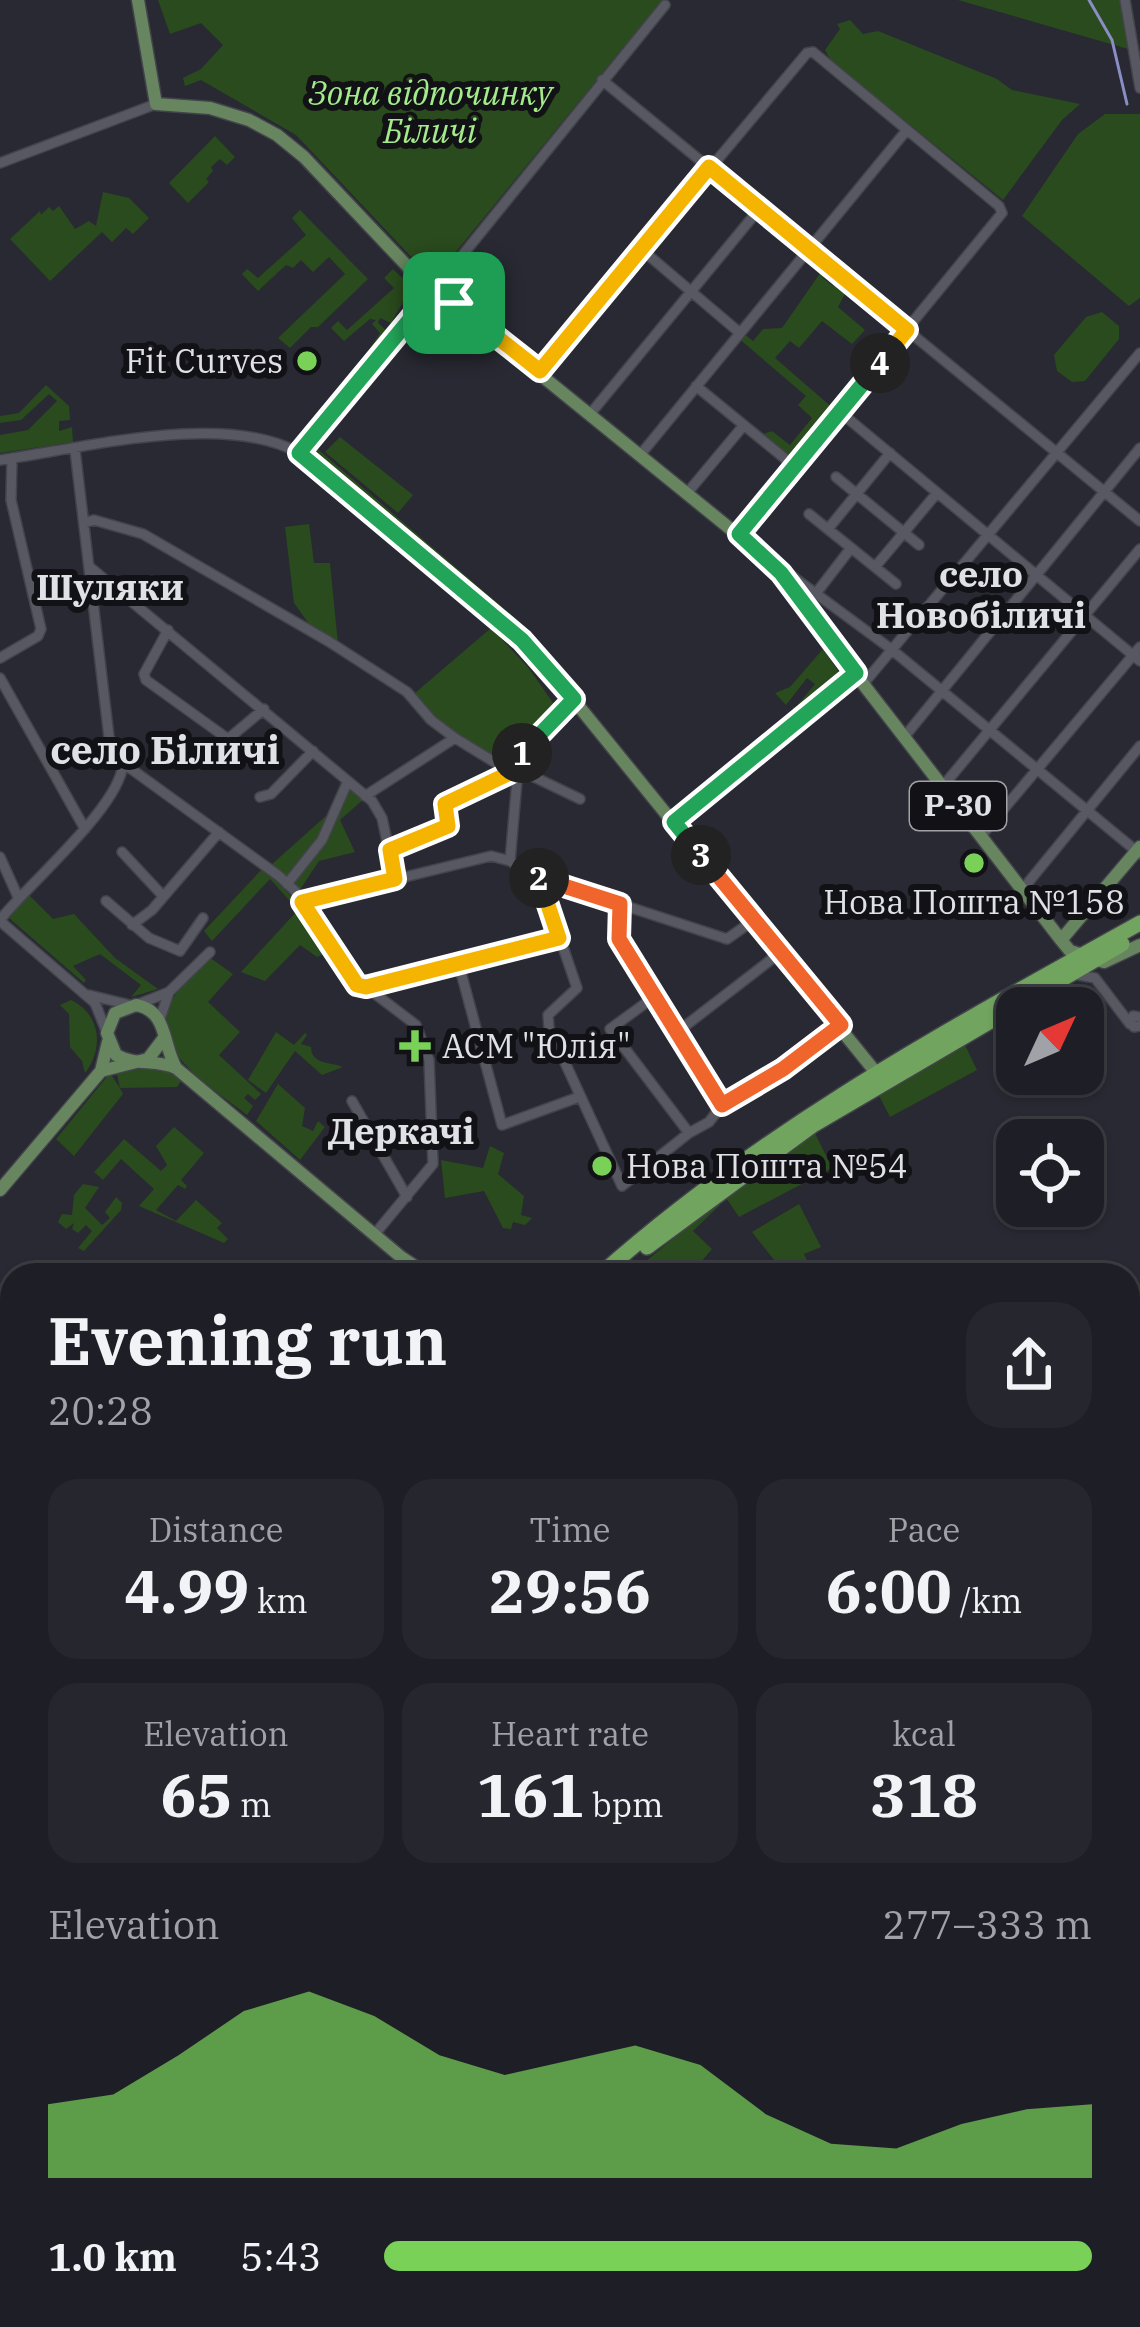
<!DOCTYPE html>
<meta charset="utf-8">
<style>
body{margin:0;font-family:"IBM Plex Serif",serif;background:#26272e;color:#f1f3f6;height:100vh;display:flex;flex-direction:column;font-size:45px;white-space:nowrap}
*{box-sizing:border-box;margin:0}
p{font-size:39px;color:#a1a2a7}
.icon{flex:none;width:66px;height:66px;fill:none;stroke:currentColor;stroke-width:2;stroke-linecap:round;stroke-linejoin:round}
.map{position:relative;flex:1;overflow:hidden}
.sheet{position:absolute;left:0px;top:1263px;width:1140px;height:1065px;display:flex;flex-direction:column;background:#1e1f26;border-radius:36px 36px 0 0;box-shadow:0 3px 9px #0004,0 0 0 3px #3c3d43}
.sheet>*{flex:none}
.needle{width:78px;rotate:46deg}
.fabs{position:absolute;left:996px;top:987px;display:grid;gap:24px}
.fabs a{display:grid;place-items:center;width:108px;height:108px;border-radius:24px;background:#1e1f26;box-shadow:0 3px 9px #0004,0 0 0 3px #3c3d43;font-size:60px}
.pin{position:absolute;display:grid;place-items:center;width:102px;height:102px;color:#fff;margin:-51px;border-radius:24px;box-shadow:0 6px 18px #0006}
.km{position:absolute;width:60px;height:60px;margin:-30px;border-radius:50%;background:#222;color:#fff;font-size:33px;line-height:60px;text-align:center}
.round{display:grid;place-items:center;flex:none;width:126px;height:126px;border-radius:36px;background:#26272e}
.headline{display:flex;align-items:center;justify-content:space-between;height:204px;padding:0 48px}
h1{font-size:66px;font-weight:700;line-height:90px}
.stats{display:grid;grid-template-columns:repeat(3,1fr);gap:18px;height:204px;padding:12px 48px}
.stats div{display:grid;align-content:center;border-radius:30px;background:#26272e;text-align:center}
.stats b{font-size:60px;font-weight:700}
.stats small{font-size:33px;font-weight:400}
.stats p{font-size:33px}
.chart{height:336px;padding:24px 48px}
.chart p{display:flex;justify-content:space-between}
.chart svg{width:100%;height:216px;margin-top:12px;fill:#79d157;opacity:.7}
ul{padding:0 48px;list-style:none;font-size:39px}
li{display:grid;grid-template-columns:192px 144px 1fr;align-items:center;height:90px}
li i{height:30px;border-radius:15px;background:#79d157}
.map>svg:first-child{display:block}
.green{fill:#2a4b1d}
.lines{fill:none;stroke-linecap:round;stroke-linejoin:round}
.stream{stroke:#8a8ec4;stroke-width:3}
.minor-casing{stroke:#43444b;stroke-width:12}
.major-casing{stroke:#43444b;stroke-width:15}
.highway-casing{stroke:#43444b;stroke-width:18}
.minor{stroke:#575862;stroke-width:9}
.major{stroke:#678660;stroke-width:12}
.highway{stroke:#71a45f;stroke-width:15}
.split-1-casing{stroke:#fff;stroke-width:24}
.split-2-casing{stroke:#fff;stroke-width:24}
.split-3-casing{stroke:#fff;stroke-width:24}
.split-4-casing{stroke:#fff;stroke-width:24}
.split-5-casing{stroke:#fff;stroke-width:24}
.split-1{stroke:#22a559;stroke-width:15}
.split-2{stroke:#f5b400;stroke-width:15}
.split-3{stroke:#f0652b;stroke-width:15}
.split-4{stroke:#22a559;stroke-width:15}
.split-5{stroke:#f5b400;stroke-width:15}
.poi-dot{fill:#79d157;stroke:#121216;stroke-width:4.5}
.labels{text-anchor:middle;stroke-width:12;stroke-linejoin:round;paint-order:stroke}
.shield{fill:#121216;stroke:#a2a3a8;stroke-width:3}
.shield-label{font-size:30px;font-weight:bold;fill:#e0e1e7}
.park-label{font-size:33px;font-style:italic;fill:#a4eb8b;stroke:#121216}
.poi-label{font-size:33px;fill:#e0e1e7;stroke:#121216;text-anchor:start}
.neighbourhood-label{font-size:36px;font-weight:bold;fill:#e0e1e7;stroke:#121216}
.quarter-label{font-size:39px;font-weight:bold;fill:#e0e1e7;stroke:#121216}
</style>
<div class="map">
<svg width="1140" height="2327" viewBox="0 0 1140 2327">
<rect width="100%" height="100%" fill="#282932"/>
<!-- green -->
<path class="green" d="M158,0H662L433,280L296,135L201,80L185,86L183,78L201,69L223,45L201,23L170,34Z
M958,0H1121L1128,49Z
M850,20L863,34L878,31L997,79L1012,90L1080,104L1062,120L1003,200L831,61L825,50L840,29L837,24Z
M1105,114H1140V298L1129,306L1022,216L1078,134Z
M215,136L235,157L227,165L220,159L211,167L213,171L206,179L209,182L188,203L169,183Z
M103,192L129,198L149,218L133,234L126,228L112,242L102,232L50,281L10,239L40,211L41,215L49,207L53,211L59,206L75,229L89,221L96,226Z
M300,210L368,279L318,327H311L290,348L278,338L345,274L329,257L313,272L301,260L293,268L286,265L258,291L242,274L247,269L258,278L306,235L292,218Z
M393,269L417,292L410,300L406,297L391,323L380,318L378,323L386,330L368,351L380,333L372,324L376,320L370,319L344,341L331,328L338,321L347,330L394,288L384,278Z
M823,269L827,272L823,278L833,286L837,282L846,292L838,307L865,330L852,344L822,321L799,348L790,341L775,358L834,409L789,460L760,435L772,431L790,445L812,418L798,405L806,396L737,337L742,332L753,341L763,329L782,328Z
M1102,312L1119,326V339L1085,381L1072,382L1057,371L1054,355L1086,317Z
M46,385L69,406L70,420L59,421V431L72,427L73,442L0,453V435L28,430L57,401L49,394L21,420L0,423V416L19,413Z
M340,437L413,495L398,513L325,452Z
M313,445L522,624L516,629L310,457Z
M309,524L314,563H330L338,644L312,628L294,603L285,527Z
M491,628L528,667L558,710L523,744L513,764L505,766L440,724L415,693Z
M823,649L843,678L796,715L792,706L795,708L815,684L807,678L786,705L775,693L790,687Z
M342,780L365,798L340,820L355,852L319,861L299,891L271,865L327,815Z
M263,868L297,902L329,952L317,957L300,945L265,981L241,972L298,910L270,879L212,941L204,931Z
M25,891L53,919L74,914L115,958L158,989L131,997L141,985L100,954L73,966L86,980L84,983L9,918L8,913Z
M209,957L233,974L208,1002L240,1032L219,1055L261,1094L255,1100L248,1094L244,1098L253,1106L247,1115C215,1089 144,1050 172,1000C181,984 197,970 209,957Z
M71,1000C101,1014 104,1049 85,1073L82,1061L70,1047L69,1014L60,1005Z
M276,1032L294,1045L305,1033L307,1035L301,1044L311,1047C311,1065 332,1062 343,1067L322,1075L295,1051L266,1093L248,1080Z
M965,1045L977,1070L890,1117L877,1092Z
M151,1066L169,1071L181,1081L177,1087L120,1088L123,1094L74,1156L56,1139L110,1073L120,1088L117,1074Z
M278,1084L305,1108L302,1126L313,1131L318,1121L325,1127L300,1160L256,1121Z
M174,1127L204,1153L181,1180L187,1186L185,1189L178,1185L156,1210L176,1221L196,1200L222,1223L217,1228L228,1239L224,1243L139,1206L154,1189L121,1159L103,1180L94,1172L124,1139L161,1171L167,1165L156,1146Z
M815,1133L832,1168L739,1217L724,1195Z
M490,1146L504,1153L498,1174L524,1196L521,1215L532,1218L525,1225L513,1222L511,1229L503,1228L484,1191L445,1198L441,1160L483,1168Z
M83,1184L99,1187L85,1208L102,1225L110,1218L105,1212L116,1197L122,1203L121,1210L84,1251L78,1248L92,1231L86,1225L78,1233L72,1229L74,1223L66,1229L58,1222L62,1214L72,1215L74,1195Z
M717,1202L720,1205L693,1231L712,1249L690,1275H637L633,1272Z
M799,1204L821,1247L804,1254L811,1270L786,1275L752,1232Z"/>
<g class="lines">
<!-- stream -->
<path class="stream" d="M1089,0L1112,40L1127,104"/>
<!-- minor casing -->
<g class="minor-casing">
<path id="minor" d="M1125,0L1140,88
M602,80L1140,521
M0,163L156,104
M641,249L740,333
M435,289L665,5
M540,371L807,53L813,52L999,206L1002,213L739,534
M696,386L794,466
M840,412L1140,661
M591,413L760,208
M75,450L109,737L123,763L279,876L296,892L357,985L366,987L416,1025L429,1060L433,1164L374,1235
M641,454L906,131
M0,460C84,448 224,411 299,453
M836,477L919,545
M688,492L744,425
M809,514L896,584
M84,523L94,520L143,534L328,641L407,692L431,720L455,738L509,771L528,774L580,799
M828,529L890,453
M769,559L891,649L1140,854
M875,567L937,493
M91,568L372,801L382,818L395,879
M817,592L851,548
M168,630L144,674L146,680L228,739L264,709
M0,658L38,636L41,629L11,500L12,458
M0,678L85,829
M864,683L1140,353
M905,736L1140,448
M943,786L1140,549
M365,796L455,738
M260,797L271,794L313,751
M674,822L856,673
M981,836L1140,647
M390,850L447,826L445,804L509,771
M122,852L163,896
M0,857L18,897
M510,861L519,758L574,699
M539,877L577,988L548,1015L549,1028L622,1186L689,1133L709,1122L722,1105L783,1068L840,1025
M287,884L322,840L348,781
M1022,890L1140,746
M106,901L149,938L180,951L203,918
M302,902L491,856L510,861L543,879L727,939L754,920
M619,904V939L722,1105
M0,920C29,883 121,806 123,763
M0,921L95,1003L107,1033
M132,925L152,910L219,832
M459,965L502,1125L579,1097
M1073,974L1095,978L1130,1024
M366,987L559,938
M89,995L130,1005
M654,997L610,1029L689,1133
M136,1005L169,992
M1140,1017L1133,1016L1130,1022L1134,1027L1140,1026
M160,1019L169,992L210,952
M676,1033L781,952
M352,1101L407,1197
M0,1384L12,1394
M0,1516L12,1527
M0,1680L12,1691
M1128,1688L1140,1687
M1128,1810L1140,1808
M1128,1982L1140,1981
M1128,2198L1140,2197
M0,2235L12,2245
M1128,2257L1140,2256
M96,2316L109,2327
M300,2316L314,2327
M754,2316L767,2327
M855,2316L856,2327
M925,2316L927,2327
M150,2327L159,2316
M676,2327L685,2316
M1073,2327L1140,2321"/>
</g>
<!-- major casing -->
<g class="major-casing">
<path id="major" d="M138,0L156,104L210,108L249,120L277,135L304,157L409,268L765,557L1061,940L1070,951L1083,955
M435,289L299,453L534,651L882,1080
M1061,940L1140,847
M1098,960L1104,962L1140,945
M176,1068C156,1059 135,1066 116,1055L107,1033L115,1013L136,1005C168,1011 162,1043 176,1068L401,1257L428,1275
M101,1071L148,1059L164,1038
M0,1190L101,1071L108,1042
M0,2034L12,2037
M517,2316L530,2327
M534,2316L546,2327
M995,2316L996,2327
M1028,2316L1030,2327"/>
</g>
<!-- highway casing -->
<g class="highway-casing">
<path id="highway" d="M647,1247L813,1125L1122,944
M600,1275C765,1128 948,1030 1140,923
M0,1783L12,1779
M0,1867L12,1877
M0,1882L12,1892
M0,1964L12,1950
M0,1981L12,1967
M0,2003L12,2026"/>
</g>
<!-- minor -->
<use href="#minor" class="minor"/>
<!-- major -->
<use href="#major" class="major"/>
<!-- highway -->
<use href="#highway" class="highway"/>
</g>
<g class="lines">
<!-- split-1 casing -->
<g class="split-1-casing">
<path id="split-1" d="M454,303L435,289L299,453L522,640L574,699L522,753"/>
</g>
<!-- split-2 casing -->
<g class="split-2-casing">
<path id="split-2" d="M522,753L516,770L445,804L448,826L390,850L395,879L302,902L357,985L366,987L559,938L539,878"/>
</g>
<!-- split-3 casing -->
<g class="split-3-casing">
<path id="split-3" d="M539,878L620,904L619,939L722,1105L783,1069L841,1025L701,855"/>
</g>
<!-- split-4 casing -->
<g class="split-4-casing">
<path id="split-4" d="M701,855L674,822L856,673L781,573L739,534L880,363"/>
</g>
<!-- split-5 casing -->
<g class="split-5-casing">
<path id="split-5" d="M454,303L540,371L709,167L907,330L880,363"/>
</g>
<!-- split-1 -->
<use href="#split-1" class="split-1"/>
<!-- split-2 -->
<use href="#split-2" class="split-2"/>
<!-- split-3 -->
<use href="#split-3" class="split-3"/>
<!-- split-4 -->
<use href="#split-4" class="split-4"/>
<!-- split-5 -->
<use href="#split-5" class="split-5"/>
</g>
<!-- markers -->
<g class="poi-dot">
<circle cx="307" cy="361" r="12"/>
<circle cx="974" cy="863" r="12"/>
<path d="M409 1028h12v12h12v12h-12v12h-12v-12h-12v-12h12z"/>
<circle cx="602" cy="1166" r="12"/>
</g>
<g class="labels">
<!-- shield labels -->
<rect class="shield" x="910" y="782" width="96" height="48" rx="9"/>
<g class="shield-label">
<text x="958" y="816">Р-30</text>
</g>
<!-- park labels -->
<g class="park-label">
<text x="430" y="105">Зона відпочинку<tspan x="430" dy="38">Біличі</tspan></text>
</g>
<!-- poi labels -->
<g class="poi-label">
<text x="283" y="373" text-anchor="end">Fit Curves</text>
<text x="974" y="914" text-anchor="middle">Нова Пошта №158</text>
<text x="442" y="1058">АСМ "Юлія"</text>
<text x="626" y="1178">Нова Пошта №54</text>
</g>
<!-- neighbourhood labels -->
<g class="neighbourhood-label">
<text x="981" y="587">село<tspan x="981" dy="41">Новобіличі</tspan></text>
<text x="110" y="600">Шуляки</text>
<text x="401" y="1144">Деркачі</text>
</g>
<!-- quarter labels -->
<g class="quarter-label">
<text x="165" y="764">село Біличі</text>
</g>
</g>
</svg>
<div class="fabs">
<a><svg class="needle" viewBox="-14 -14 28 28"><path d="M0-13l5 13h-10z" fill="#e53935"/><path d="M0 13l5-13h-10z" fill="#a1a2a7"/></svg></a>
<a><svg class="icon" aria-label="locate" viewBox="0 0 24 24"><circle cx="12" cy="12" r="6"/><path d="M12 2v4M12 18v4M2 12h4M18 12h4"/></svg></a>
</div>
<div class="pin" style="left:454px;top:303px;background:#1e9e55"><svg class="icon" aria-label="arrive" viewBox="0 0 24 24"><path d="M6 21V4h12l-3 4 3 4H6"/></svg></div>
<b class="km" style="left:522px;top:753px">1</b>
<b class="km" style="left:539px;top:878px">2</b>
<b class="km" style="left:701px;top:855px">3</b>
<b class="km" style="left:880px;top:363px">4</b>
<section class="sheet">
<div class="headline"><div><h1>Evening run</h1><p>20:28</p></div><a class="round"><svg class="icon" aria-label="share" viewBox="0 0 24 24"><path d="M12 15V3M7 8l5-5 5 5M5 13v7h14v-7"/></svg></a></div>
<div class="stats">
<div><p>Distance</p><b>4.99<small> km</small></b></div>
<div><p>Time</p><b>29:56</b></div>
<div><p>Pace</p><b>6:00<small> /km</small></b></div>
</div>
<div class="stats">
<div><p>Elevation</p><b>65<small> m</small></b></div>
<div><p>Heart rate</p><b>161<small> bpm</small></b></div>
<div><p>kcal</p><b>318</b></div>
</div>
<div class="chart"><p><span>Elevation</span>277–333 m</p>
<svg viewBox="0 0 160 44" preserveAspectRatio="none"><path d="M0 44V29L10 27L20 19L30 10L40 6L50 11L60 19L70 23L80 20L90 17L100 21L110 31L120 37L130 38L140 33L150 30L160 29V44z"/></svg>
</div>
<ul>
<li><b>1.0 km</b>5:43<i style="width:100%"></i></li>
</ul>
</section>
</div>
